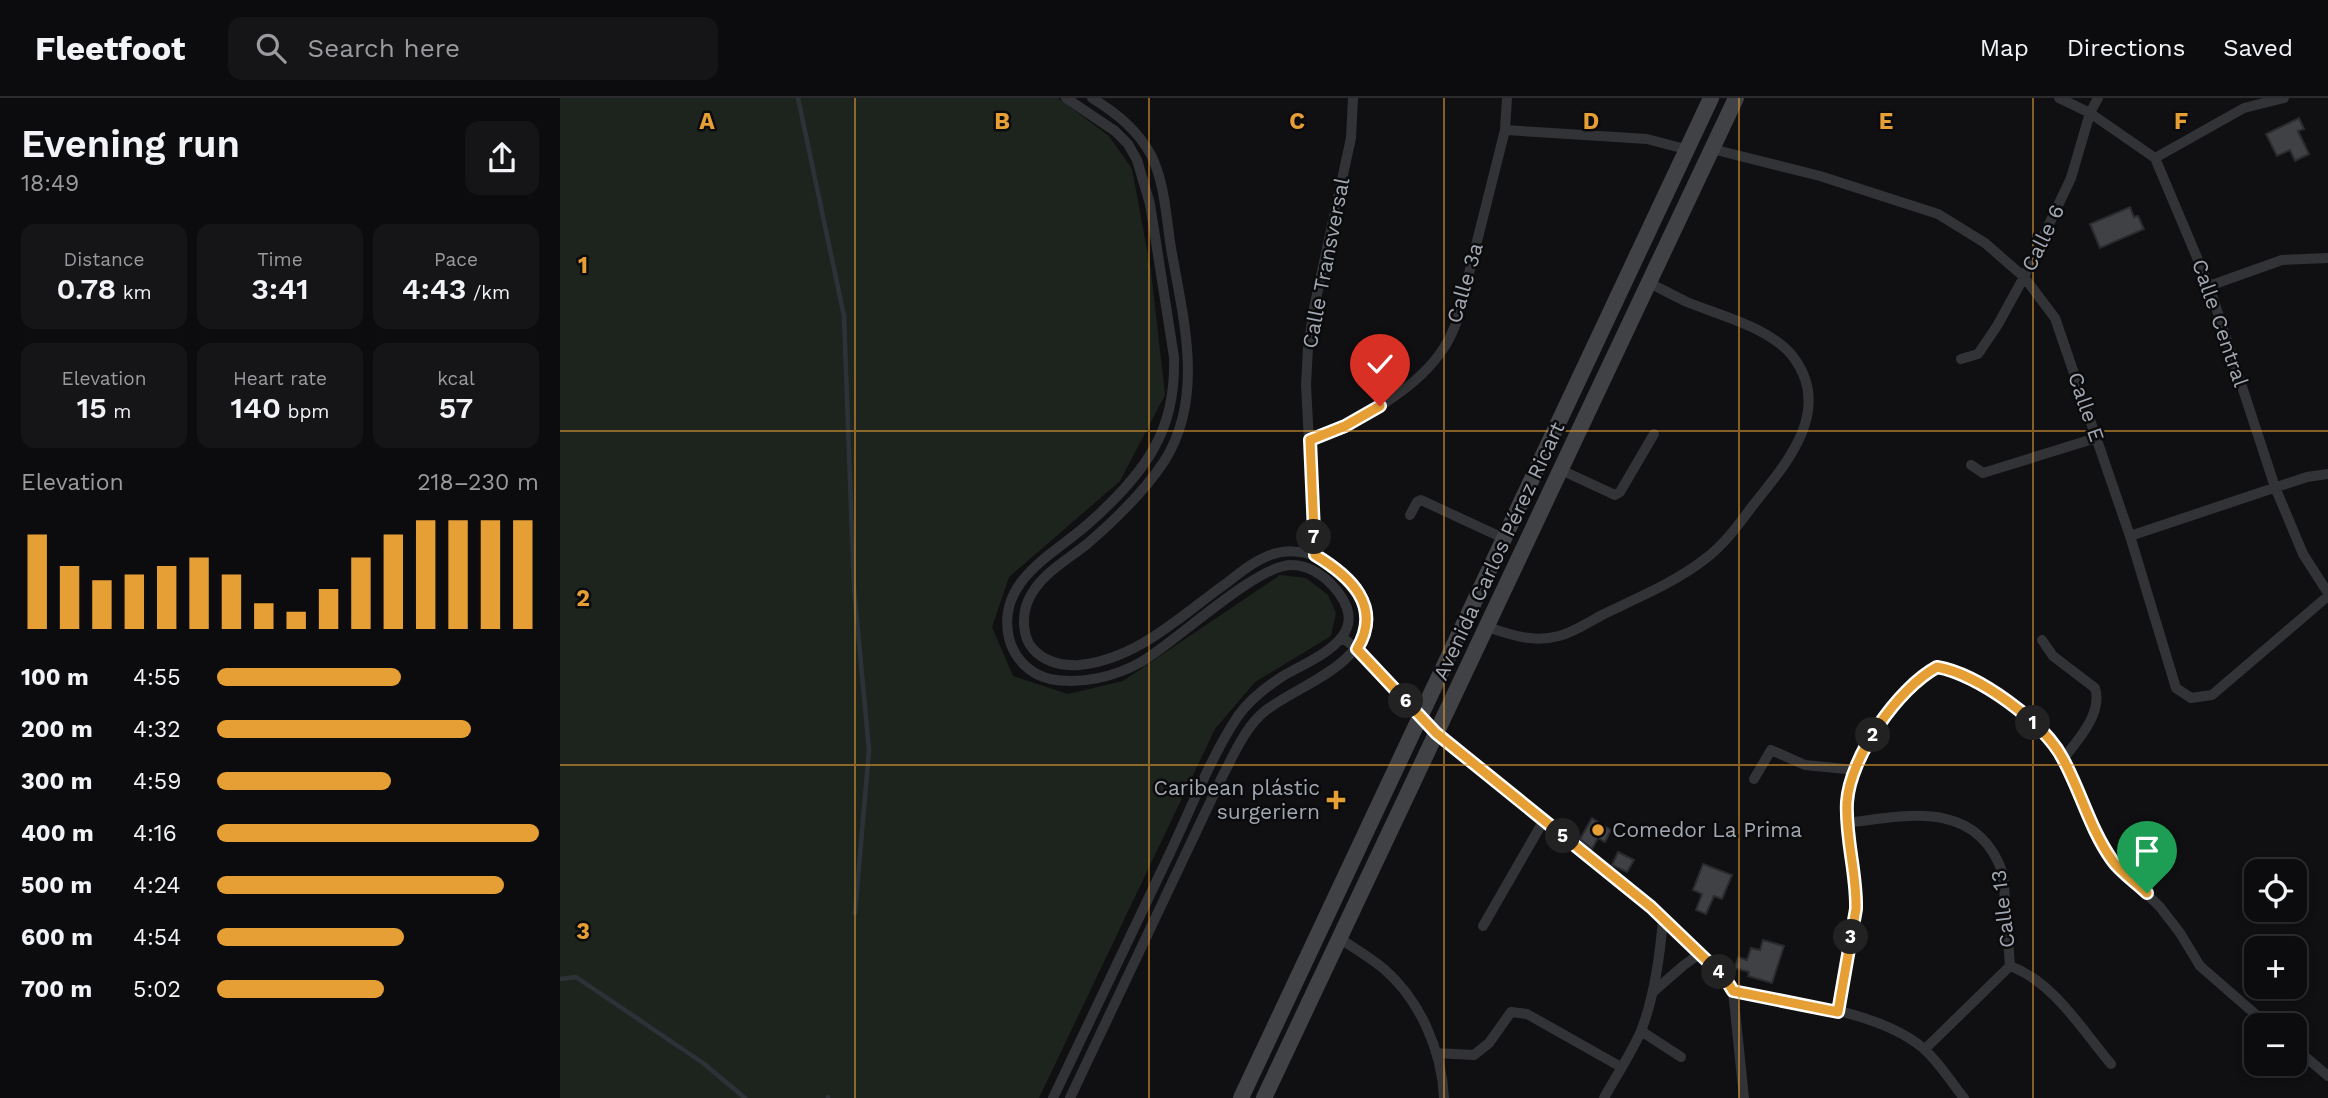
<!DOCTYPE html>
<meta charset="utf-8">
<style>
body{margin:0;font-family:"Work Sans",sans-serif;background:#151517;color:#f1f3f6;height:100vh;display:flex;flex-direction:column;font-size:26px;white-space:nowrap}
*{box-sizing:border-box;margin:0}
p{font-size:23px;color:#9a9b9e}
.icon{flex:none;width:38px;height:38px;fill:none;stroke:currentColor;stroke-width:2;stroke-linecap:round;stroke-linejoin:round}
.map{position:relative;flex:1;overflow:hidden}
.panel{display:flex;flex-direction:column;background:#0c0c0e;width:560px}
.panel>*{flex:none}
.controls{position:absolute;left:1684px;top:761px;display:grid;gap:14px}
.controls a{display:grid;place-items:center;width:63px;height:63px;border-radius:14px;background:#0c0c0e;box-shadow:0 4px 10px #0003,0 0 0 2px #2c2c2e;font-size:35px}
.pin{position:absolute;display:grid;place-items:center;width:60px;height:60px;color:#fff;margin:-72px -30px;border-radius:50% 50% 50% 0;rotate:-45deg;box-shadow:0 0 7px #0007}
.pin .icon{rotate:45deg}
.km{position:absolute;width:35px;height:35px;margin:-18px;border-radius:50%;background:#222;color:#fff;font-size:19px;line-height:35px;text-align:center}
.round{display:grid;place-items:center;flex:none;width:74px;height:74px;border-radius:14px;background:#151517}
.summary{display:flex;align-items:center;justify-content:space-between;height:119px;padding:0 21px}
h1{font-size:38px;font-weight:600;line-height:52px}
.stats{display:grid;grid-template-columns:repeat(3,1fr);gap:10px;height:119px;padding:7px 21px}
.stats div{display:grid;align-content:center;border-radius:14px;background:#151517;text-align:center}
.stats b{font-size:30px;font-weight:600}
.stats small{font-size:19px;font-weight:400}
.stats p{font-size:19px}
.chart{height:196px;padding:14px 21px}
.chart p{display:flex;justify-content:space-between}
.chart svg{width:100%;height:126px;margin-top:7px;stroke:#e59f35;stroke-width:6}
ul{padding:0 21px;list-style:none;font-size:23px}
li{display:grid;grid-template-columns:112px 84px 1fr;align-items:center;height:52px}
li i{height:18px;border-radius:9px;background:#e59f35}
header{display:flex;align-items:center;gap:42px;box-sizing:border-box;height:98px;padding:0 35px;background:#0c0c0e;border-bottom:2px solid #2c2c2e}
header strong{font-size:33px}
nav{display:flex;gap:38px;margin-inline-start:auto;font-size:24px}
.search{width:490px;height:63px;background:#151517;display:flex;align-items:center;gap:18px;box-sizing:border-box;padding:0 24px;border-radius:14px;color:#9a9b9e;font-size:26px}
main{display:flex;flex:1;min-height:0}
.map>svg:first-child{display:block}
.green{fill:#1d241d}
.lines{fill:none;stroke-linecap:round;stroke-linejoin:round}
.stream{stroke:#2b3339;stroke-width:4.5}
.building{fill:#3f4145;stroke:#2a2b2e;stroke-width:2}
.street{stroke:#323336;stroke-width:10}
.secondary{stroke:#404246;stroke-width:16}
.route-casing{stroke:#fff;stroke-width:14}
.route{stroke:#e59f35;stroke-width:9}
.grid{fill:none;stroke:#e59f35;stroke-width:2;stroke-opacity:0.55}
.poi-dot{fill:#e59f35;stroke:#0b0b0d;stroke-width:2.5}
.labels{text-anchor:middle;stroke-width:5;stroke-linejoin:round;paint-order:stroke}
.street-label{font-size:21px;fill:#a2a8b2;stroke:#0b0b0d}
.poi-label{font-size:21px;fill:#a2a8b2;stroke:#0b0b0d;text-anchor:end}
.grid-label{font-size:23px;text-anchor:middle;font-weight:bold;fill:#e59f35;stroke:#0b0b0d;stroke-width:5;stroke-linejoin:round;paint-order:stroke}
</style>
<header>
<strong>Fleetfoot</strong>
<div class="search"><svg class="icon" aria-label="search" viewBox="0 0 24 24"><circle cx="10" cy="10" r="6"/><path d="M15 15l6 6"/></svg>Search here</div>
<nav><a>Map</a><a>Directions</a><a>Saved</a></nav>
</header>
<main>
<section class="panel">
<div class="summary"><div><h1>Evening run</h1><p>18:49</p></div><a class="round"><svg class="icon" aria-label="share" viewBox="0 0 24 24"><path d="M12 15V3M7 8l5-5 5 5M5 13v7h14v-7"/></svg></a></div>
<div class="stats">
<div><p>Distance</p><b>0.78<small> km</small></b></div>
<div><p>Time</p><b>3:41</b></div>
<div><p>Pace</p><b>4:43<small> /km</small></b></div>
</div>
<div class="stats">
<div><p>Elevation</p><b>15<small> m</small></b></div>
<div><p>Heart rate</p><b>140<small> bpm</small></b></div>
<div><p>kcal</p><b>57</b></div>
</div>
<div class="chart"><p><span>Elevation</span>218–230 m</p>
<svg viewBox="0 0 160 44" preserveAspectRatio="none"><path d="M5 44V11M15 44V22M25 44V27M35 44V25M45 44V22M55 44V19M65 44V25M75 44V35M85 44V38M95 44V30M105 44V19M115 44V11M125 44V6M135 44V6M145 44V6M155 44V6"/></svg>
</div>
<ul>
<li><b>100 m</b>4:55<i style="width:57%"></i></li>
<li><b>200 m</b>4:32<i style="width:79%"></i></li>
<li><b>300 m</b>4:59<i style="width:54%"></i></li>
<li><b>400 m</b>4:16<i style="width:100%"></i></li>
<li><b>500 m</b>4:24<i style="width:89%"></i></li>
<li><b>600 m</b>4:54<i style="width:58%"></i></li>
<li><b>700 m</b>5:02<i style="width:52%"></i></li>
</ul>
</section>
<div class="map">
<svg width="1768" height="1000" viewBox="0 0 1768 1000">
<rect width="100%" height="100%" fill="#101012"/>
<!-- green -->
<path class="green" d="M0,0H498L549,38L572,71L591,173L605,297L560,383L449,479L432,529L453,578L508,596L563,583L720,477L746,480L768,497L776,515L771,538L695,584L655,631L479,1000H0Z"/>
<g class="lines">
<!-- stream -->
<path class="stream" d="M238,0L284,218L294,491L309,652L295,815
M0,881L16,879L143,965L185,1000
M268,1000V999"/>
</g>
<!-- building -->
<path class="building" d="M1739,20L1744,31L1738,33L1749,56L1735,63L1730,52L1717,58L1706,36Z
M1570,109L1574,119L1578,118L1584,131L1540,150L1530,126Z
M1032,720L1051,732L1045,744L1038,740L1032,751L1020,741Z
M1058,754L1074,762L1067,774L1052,767Z
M1143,766L1172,777L1162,801L1154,798L1146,816L1136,812L1142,796L1133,792Z
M1203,842L1224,848L1212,885L1188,878L1189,874L1175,870L1178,859L1187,862L1191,850L1200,852Z"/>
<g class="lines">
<!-- street -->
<path class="street" d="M1499,0L1530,15L1595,60L1649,188L1715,389L1743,456L1768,495
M945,32L1087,41L1125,51
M1152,51L1260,78L1378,116L1425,145L1464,179L1495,220L1570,438L1616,590L1631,600L1652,597L1768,498
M1595,60L1684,10L1724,0
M1649,188L1722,162L1768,160
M1401,261L1418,256L1437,228L1464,179L1511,80L1530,15L1538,0
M750,342C797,324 858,292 885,248C890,241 893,232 897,223L945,32L947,0
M1411,367L1423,375L1536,340
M1001,372L1055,397L1060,394L1094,336
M850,417L857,404L861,402L943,440
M1570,438L1747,379L1768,376
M755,457L746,287L748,250L754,210L791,40L793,0
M927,529C952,537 973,545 999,538C1014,534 1029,524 1042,517C1077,500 1114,485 1145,461C1165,446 1179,426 1194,406C1226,366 1273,313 1234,260C1212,230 1161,218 1127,204C1114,198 1102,191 1089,185
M783,540L797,551L876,635L1091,809L1165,880L1173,893L1184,1000
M1482,542L1493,558L1535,590C1543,615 1518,642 1503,661
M1194,681L1211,652L1245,667L1296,672
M1287,725C1348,717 1418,701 1443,776L1450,868L1365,951
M923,828L984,722
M779,840C794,850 810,859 824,871C860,902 882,953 884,1000
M1450,868C1494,884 1522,932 1551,966
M1173,893C1230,904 1318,912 1363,950C1378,963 1391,984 1404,1000
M1093,894L1124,867L1141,855
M1278,914L1295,811C1297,775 1285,740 1287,704C1290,659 1338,590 1377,569L1392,572L1427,591L1462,615L1484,636L1503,661L1529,721L1553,763L1600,809L1620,835L1640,868L1709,928
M1081,933L1121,959
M1734,949L1768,978
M876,955L914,957L929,945L951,914L967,916L1061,969
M493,1000C531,919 570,838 609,757C631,711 650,660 678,618C690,601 706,589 723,578C758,558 817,537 773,488C763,477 748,467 732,467C697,466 616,544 581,564C555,579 519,587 490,581C469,576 454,560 449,540C436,483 493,457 528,426C553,404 578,379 594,350C610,322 615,292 614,259L590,106L577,62L568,46L555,33L506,0
M510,1000L663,677C674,656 686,628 705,613C738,587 809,567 805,517C803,494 790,479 771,467C754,456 737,450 717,455C699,459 682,473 668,484C623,516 577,562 519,567C502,568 485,564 473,551C462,539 462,517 468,503C479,477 506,463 527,446C555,422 585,393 605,362C645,297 623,220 611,150C606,119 605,85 591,57C577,31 556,15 532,0
M1044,1000C1056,978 1071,956 1081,933C1095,897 1100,858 1103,821"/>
<!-- secondary -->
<path class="secondary" d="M681,1000L1151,0
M704,1000L1176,0"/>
</g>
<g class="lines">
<!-- route casing -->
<g class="route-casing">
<path id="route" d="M820,308L785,328L750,342L755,457C790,478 823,508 797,551L876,635L1091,809L1165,880L1173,893L1278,914L1296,811C1297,775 1285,740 1287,704C1290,659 1338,590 1377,569C1418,576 1484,624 1503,661C1521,694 1530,731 1552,762C1561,775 1576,784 1587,795"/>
</g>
<!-- route -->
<use href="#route" class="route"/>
</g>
<!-- grid -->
<path class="grid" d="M295,0V1000M589,0V1000M884,0V1000M1179,0V1000M1473,0V1000M0,333H1768M0,667H1768"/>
<!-- markers -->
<g class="poi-dot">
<path d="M772.5 691.5h7v7h7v7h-7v7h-7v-7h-7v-7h7z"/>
<circle cx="1038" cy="732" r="7"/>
</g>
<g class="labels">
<!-- street labels -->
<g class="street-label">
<text transform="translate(1483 140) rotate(-64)" y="7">Calle 6</text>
<text transform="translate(766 165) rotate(-79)" y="7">Calle Transversal</text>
<text transform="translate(905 185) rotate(-74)" y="7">Calle 3a</text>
<text transform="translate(1660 225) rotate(71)" y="7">Calle Central</text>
<text transform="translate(1526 309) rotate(71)" y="7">Calle E</text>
<text transform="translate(939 453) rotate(-65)" y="7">Avenida Carlos Pérez Ricart</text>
<text transform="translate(1443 811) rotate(-97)" y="7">Calle 13</text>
</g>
<!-- poi labels -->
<g class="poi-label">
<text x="760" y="697">Caribean plástic<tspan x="760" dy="24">surgeriern</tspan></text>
<text x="1052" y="739" text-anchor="start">Comedor La Prima</text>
</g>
</g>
<g class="grid-label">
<text x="147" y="31">A</text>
<text x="442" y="31">B</text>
<text x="737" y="31">C</text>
<text x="1031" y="31">D</text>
<text x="1326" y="31">E</text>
<text x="1621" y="31">F</text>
<text x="23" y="175">1</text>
<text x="23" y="508">2</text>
<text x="23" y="841">3</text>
</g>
</svg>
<div class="controls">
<a><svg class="icon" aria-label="locate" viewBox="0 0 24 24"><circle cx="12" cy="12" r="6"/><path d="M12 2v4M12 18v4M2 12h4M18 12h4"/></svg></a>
<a>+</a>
<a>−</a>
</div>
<div class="pin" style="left:1587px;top:795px;background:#1e9e55"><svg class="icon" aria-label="arrive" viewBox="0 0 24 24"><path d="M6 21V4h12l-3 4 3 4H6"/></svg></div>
<div class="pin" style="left:820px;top:308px;background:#d93025"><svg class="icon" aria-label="check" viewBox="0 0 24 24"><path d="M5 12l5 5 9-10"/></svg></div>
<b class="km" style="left:1473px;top:625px">1</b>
<b class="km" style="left:1313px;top:637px">2</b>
<b class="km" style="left:1291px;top:839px">3</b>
<b class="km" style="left:1159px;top:874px">4</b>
<b class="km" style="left:1003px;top:738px">5</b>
<b class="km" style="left:846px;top:603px">6</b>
<b class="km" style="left:754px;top:439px">7</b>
</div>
</main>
